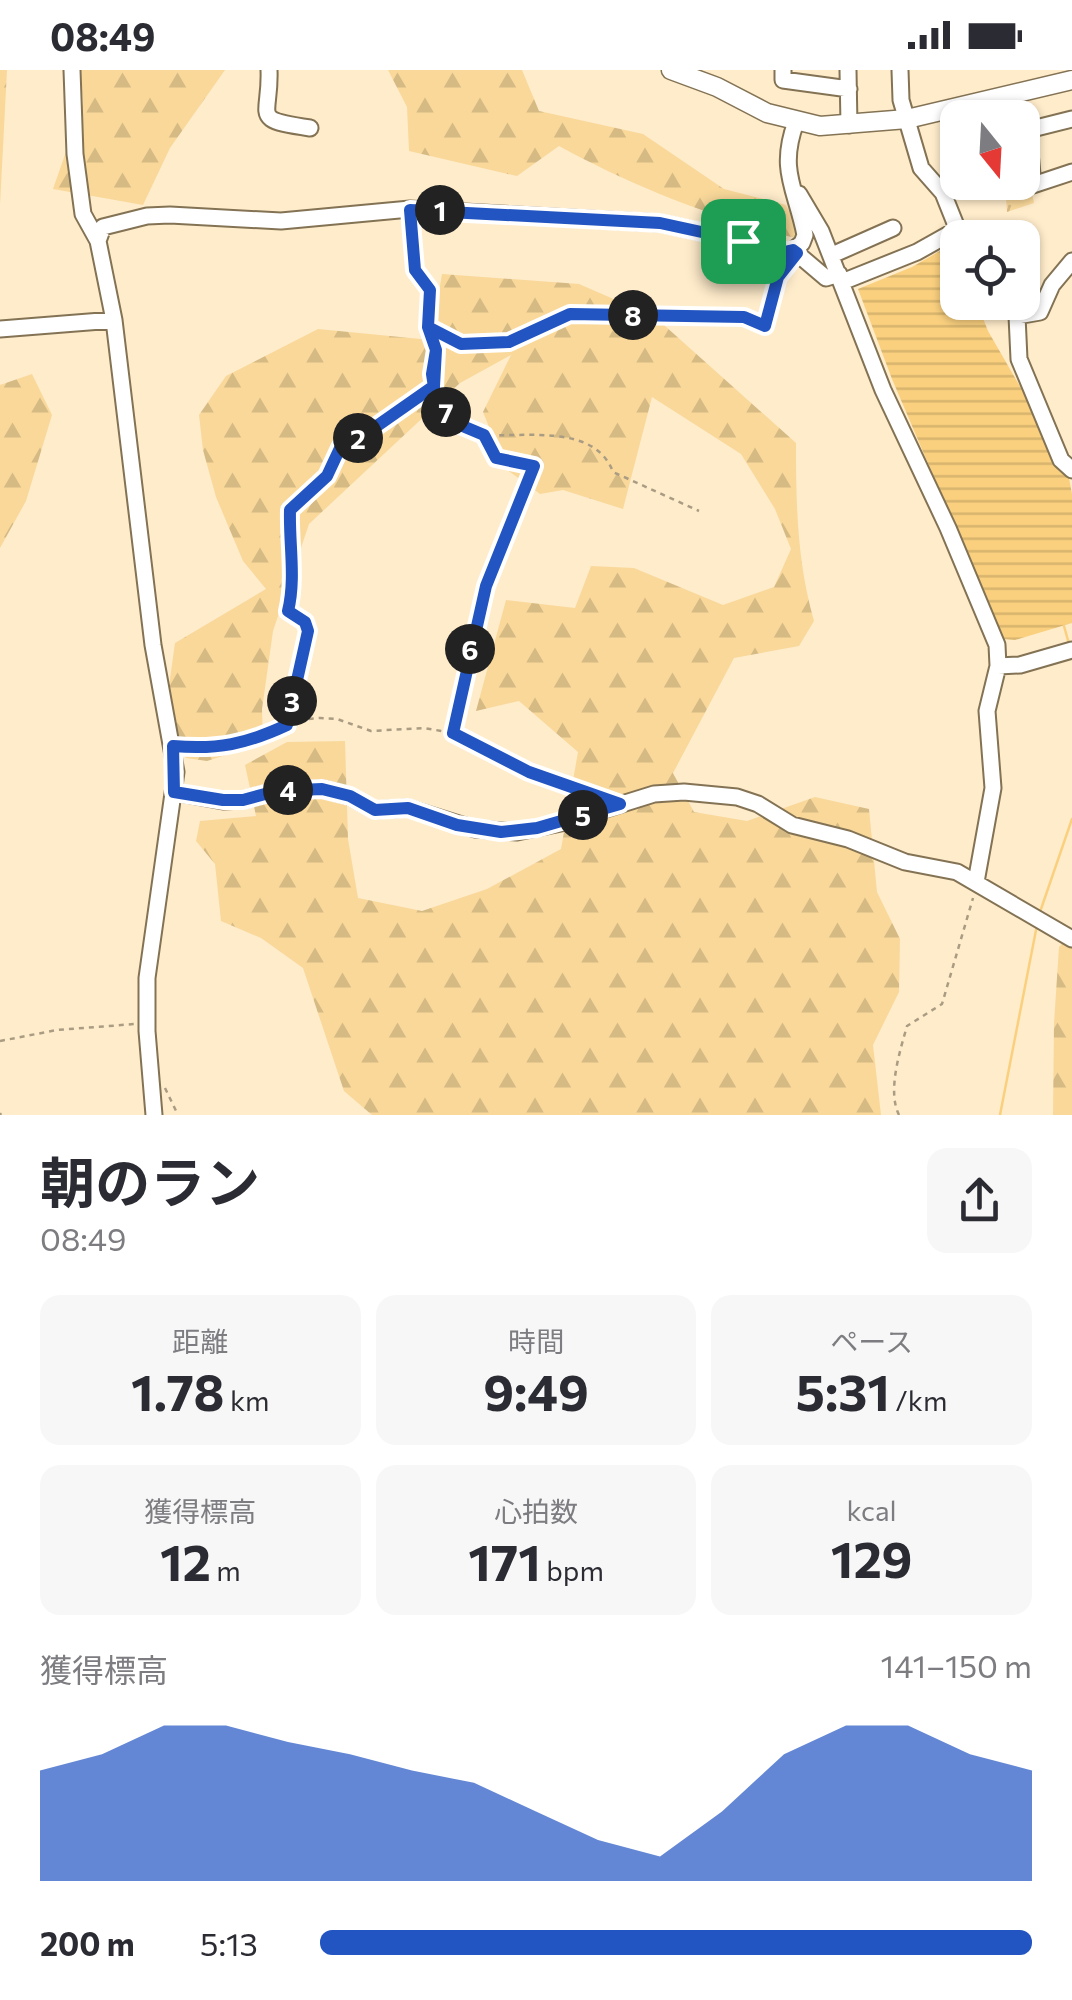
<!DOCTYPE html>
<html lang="ja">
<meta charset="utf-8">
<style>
body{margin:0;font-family:Commissioner,"Noto Sans JP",sans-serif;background:#f7f7f7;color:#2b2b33;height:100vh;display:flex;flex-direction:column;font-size:38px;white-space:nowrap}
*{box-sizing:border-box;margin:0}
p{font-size:32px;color:#7c7c81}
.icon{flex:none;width:55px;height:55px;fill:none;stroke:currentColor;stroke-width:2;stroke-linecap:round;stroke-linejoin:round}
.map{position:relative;height:1045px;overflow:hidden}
.panel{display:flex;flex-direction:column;background:#fff;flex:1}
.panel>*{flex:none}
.needle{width:65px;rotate:162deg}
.fabs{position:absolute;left:940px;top:30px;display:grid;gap:20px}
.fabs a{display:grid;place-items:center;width:100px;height:100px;border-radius:20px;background:#fff;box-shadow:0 2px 8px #0004;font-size:50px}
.pin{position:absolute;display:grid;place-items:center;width:85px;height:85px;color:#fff;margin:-42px;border-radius:20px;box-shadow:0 5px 15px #0006}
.km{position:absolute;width:50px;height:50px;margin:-25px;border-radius:50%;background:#222;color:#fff;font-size:28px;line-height:50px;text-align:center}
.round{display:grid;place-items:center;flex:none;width:105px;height:105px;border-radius:20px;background:#f7f7f7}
.summary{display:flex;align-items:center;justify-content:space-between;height:170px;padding:0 40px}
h1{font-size:55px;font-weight:700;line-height:75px}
.stats{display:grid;grid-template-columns:repeat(3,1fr);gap:15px;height:170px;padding:10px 40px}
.stats div{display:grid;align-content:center;border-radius:20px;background:#f7f7f7;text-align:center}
.stats b{font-size:50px;font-weight:700}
.stats small{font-size:28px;font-weight:400}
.stats p{font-size:28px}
.chart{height:280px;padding:20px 40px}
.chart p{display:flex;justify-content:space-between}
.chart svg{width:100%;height:180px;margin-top:10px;fill:#2255c2;opacity:.7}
ul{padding:0 40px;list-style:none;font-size:32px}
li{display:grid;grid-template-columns:160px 120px 1fr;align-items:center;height:75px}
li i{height:25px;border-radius:12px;background:#2255c2}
.status{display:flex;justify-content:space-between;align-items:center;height:70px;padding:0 50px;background:#fff;direction:ltr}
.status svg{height:28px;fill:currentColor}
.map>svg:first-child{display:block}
.grass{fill:url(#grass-tufts)}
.forest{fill:url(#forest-firs)}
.water{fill:url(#water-rules)}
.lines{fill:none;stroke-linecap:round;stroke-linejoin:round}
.stream{stroke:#fad07f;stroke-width:2.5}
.minor-casing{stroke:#837354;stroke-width:19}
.major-casing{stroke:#837354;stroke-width:21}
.path{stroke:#aa9c83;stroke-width:2.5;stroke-dasharray:5 5;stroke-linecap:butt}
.minor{stroke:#fff;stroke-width:15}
.major{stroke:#fff;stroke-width:18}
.route-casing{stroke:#fff;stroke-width:20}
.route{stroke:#2255c2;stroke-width:12}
</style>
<div class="status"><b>08:49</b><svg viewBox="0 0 49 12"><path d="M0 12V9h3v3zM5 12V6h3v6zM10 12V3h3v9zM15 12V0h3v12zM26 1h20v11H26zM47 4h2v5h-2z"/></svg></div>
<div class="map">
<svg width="1072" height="1045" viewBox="0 0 1072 1045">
<defs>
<pattern id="grass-tufts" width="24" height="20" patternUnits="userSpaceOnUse" patternTransform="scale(2.5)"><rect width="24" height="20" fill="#f9d89a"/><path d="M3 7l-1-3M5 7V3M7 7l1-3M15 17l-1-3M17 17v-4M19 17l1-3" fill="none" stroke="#d6ba84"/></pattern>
<pattern id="forest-firs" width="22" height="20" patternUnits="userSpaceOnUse" patternTransform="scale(2.5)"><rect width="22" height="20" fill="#f9d89a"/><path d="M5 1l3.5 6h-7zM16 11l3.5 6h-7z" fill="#d6ba84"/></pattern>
<pattern id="water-rules" width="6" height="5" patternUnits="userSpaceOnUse" patternTransform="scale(2.5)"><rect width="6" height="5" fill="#fad07f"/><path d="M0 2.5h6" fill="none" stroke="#d7b36d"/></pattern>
</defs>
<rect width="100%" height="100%" fill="#ffeccb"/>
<!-- grass -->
<path class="grass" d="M1027,97L1034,133L1007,142L1005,113L1022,112L1023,98Z"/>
<!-- forest -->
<path class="forest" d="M0,0H7L0,135Z
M80,0H225L170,78L143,135L53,119L83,33Z
M388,0H522L539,41L643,64L724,119L786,135L804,170C720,151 634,117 559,76L517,106L409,81L407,37Z
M442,204L579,214L655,247L796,373C796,434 797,492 814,551L799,576L734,588L673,703L694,742L747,751L815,727L869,739L877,822L900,869L899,922L873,975L881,1045H372L344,1021L303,898L261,868L221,851L215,794L196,771L200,751L256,746L245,695L287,672L345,671L348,769L358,828L422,841L487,819L561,779L578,682L519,631L476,641L506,530L575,538L591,496L634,498L723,535L774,517L791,479L775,439L741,384L652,327L623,439L563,420L540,424L506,399L483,342L511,285L460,313L309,454L273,561L262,639L263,673L207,691L186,688L163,659L175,573L266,519L243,491L216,427L203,380L199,345L226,306L318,259L431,270Z
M32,304L52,345L26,431L0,478V315Z
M1072,862V1045H1053L1054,953L1059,877Z"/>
<!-- water -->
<path class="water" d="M952,174L957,191L958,232L977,233L988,261L1025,325L1052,391L1069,408L1072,424V553L1015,570L1003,569L892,309L858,219L912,197Z"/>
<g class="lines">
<!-- stream -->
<path class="stream" d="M1064,556L1069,574
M1040,842L1072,749
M1000,1045L1037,855"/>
<!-- minor casing -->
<g class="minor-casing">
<path id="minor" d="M72,0L75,84L83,144L98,171L114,250L153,575L176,702L147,908V961L154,1045
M269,0C271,48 249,49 310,58
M783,0V10L849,19
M848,0L849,55
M900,0L901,30L921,98L943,123L961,168
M1072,49L1028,60L1033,115L1072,102
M799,124L821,161L883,320L948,458L997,575L998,596L987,641L993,718L976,812
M98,171L103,157L147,146L170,145L281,151L410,139L660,153L743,171L777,184L789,183L802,173L805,165C796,119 778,100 796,52
M793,180L826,208L839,204
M832,185L893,158
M842,212L917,182L958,159
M1006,232L1017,246L1019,289L1061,390L1072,400
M1017,246L1040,242L1052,215L1072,191
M0,259L114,250
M998,596L1020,595L1072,580
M174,722L223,731L243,730L276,721L323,719L349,726L375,740L408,738L475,759L517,762L561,753L654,724L684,722L737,727L758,734L792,755L848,769L905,792L957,802L1072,869"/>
</g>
<!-- major casing -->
<g class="major-casing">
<path id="major" d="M671,0L717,17L767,43L820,56L907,49L1072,10"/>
</g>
<!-- path -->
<path class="path" d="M411,151L415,200L430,220L428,257L461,274L509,272L570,243L744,247L765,256L777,207L787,196
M429,260L436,280L432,305L437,330L453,352L483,365
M287,655L308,561L305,552L288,541C296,508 289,475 290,440L327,405L341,375L365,365L434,315
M453,663L486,516L534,396L496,388L484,365C527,367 595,354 613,402L699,441
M184,677L238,674L257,670L297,650L320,648L337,649L371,661L424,658L453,663L529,701L599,726
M0,971L57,960L135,954
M165,1018L178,1045
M0,1043L1,1045
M899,1045C887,1021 900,981 907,956L942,934L973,828"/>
<!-- minor -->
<use href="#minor" class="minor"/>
<!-- major -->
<use href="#major" class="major"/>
</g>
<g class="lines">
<!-- route casing -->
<g class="route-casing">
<path id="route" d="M743,171L660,153L410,140L415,200L430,220L428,257L436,280L434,316L364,365L341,376L327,406L290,440C289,475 296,508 288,541L305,552L308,561L287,655C246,674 218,680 173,676L174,722L223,730H243L276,721L322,719L350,726L375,740L408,738L457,755L501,762L537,758L620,734L529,702L453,663L486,516L534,396L496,388L484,365L453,352L436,330L432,304L436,280L428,257L461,274L509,272L570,244L744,247L765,256L778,207L797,183L793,180L776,184L743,171"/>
</g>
<!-- route -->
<use href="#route" class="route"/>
</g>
</svg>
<div class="fabs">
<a><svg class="needle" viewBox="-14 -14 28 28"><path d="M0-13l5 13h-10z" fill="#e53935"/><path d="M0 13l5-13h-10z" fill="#7c7c81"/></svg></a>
<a><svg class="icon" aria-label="locate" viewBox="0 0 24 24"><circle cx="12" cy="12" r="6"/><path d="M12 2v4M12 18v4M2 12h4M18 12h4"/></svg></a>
</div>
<div class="pin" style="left:743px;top:171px;background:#1e9e55"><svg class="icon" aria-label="arrive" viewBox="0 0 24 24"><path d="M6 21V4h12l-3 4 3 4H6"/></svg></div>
<b class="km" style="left:440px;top:140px">1</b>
<b class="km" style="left:358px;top:368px">2</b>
<b class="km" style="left:292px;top:631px">3</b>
<b class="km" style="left:288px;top:720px">4</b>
<b class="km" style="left:583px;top:745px">5</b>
<b class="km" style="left:470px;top:579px">6</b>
<b class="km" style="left:446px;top:342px">7</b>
<b class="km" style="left:633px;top:245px">8</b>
</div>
<section class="panel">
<div class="summary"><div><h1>朝のラン</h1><p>08:49</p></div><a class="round"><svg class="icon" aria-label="share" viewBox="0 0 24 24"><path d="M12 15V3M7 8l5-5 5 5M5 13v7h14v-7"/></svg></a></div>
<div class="stats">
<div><p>距離</p><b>1.78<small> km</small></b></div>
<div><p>時間</p><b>9:49</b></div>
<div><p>ペース</p><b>5:31<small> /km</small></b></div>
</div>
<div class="stats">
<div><p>獲得標高</p><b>12<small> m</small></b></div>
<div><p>心拍数</p><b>171<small> bpm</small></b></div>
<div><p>kcal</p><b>129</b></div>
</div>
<div class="chart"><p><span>獲得標高</span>141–150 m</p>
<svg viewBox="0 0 160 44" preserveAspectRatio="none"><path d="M0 44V17L10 13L20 6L30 6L40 10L50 13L60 17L70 20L80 27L90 34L100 38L110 27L120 13L130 6L140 6L150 13L160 17V44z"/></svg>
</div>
<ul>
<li><b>200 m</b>5:13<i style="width:100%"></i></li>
</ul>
</section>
